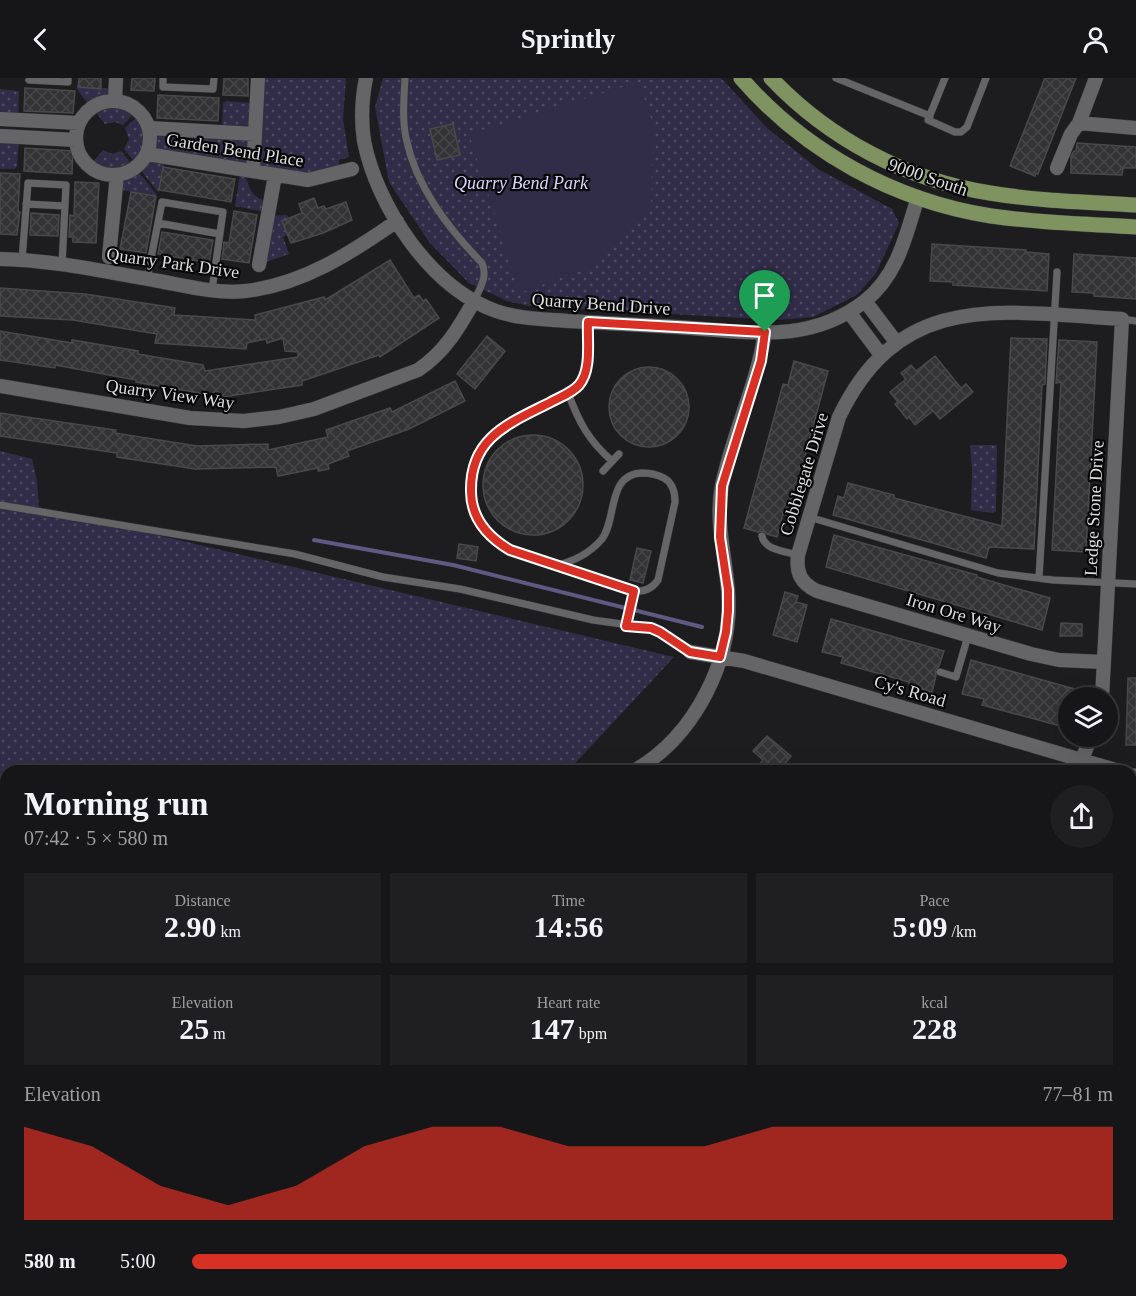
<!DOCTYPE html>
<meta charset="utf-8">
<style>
body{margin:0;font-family:Georgia,serif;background:#1f1e20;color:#f1f3f6;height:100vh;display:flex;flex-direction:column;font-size:22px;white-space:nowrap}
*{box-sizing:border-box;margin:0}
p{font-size:20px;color:#9e9fa1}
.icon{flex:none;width:33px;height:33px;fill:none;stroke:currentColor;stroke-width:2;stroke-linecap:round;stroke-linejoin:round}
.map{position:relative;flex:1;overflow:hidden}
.drawer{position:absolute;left:0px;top:687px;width:1137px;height:531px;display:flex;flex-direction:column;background:#161517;border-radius:18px 18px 0 0;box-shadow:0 6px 24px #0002,0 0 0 2px #353436}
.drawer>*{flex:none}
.tools{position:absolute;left:1058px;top:609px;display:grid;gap:12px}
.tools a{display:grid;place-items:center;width:60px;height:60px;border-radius:50%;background:#161517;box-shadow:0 6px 24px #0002,0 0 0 2px #353436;font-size:30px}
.pin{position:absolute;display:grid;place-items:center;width:51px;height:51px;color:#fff;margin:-62px -26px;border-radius:50% 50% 50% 0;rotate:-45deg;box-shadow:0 0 6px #0007}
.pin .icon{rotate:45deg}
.round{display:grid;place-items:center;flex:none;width:63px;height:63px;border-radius:32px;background:#1f1e20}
.headline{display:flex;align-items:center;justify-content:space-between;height:102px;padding:0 24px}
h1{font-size:33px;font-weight:600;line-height:45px}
.metrics{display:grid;grid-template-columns:repeat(3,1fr);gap:9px;height:102px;padding:6px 24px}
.metrics div{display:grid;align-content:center;border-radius:0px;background:#1f1e20;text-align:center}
.metrics b{font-size:30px;font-weight:600}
.metrics small{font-size:16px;font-weight:400}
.metrics p{font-size:16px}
.chart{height:168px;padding:12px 24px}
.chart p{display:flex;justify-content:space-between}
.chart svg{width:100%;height:108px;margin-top:6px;fill:#d93025;opacity:.7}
ul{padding:0 24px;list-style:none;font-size:20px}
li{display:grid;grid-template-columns:96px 72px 1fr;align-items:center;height:45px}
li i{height:15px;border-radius:8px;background:#d93025}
header{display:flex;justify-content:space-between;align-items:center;height:78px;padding:0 24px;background:#161517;font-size:27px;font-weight:600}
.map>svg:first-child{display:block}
.grass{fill:url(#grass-dots)}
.pitch{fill:#312d49}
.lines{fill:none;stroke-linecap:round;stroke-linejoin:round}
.stream{stroke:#5f5a82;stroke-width:4}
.building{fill:url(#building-cross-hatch);stroke:#49484b;stroke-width:1.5}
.lane-casing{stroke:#363638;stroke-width:8}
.street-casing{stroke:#363638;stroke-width:15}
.primary-casing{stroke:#363638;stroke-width:16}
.lane{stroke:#656467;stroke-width:7}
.street{stroke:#656467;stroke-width:14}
.primary{stroke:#7e9360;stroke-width:15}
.route-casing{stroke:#fff;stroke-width:12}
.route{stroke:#d93025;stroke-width:8}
.labels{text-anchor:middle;stroke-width:4.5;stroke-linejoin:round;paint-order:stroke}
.street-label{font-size:18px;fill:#dddddf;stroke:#070708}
.park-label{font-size:18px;font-style:italic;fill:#d8d4fd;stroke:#070708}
</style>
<header><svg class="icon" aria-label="back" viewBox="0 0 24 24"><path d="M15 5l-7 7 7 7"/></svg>Sprintly<svg class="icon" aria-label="person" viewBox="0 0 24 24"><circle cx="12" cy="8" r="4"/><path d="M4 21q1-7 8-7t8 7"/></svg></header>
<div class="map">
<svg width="1136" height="1218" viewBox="0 0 1136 1218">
<defs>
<pattern id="grass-dots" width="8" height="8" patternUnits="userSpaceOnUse" patternTransform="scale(1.5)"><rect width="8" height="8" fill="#312d49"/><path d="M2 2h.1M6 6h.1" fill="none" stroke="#4e4b63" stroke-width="1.8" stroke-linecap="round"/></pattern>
<pattern id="building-cross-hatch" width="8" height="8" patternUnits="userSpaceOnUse" patternTransform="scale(1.5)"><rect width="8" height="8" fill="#333235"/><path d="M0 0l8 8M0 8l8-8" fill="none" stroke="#464648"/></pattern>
</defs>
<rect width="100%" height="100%" fill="#1d1c1f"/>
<!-- grass -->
<path class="grass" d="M259,0H346L343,41L349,79L339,82L338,93L313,101L255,92Z
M383,0H721L767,50L818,91L892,131L899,145L876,195L857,217L813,239L778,242L529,228L507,223L469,205L429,164L389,104L375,29Z
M76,10H113L112,20L101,22L90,28Z
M0,11L19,13L18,39L0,40Z
M226,23L253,25V52L222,50L223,25Z
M107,26L122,27L136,34L123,47L115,44L105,46L94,32Z
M139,37C151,53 150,71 136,86L124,71L129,61L125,50Z
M152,52L251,57V89L150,75L153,63Z
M0,59L19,62L17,88L15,91H0Z
M103,72L112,76L121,73L133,88C119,97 104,96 91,86Z
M149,77L165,80L160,113L158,114L139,90Z
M137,92L157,117L118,112L119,99Z
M240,95C253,103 243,116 269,125L265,134L235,128Z
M287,137L289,141L283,144L288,157L283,159L289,176L263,185L269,138Z
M970,367H997L996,433L993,435L971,432L972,392Z
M0,373L32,381L37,403L39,429L674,579L568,693H6V789L0,800Z"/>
<!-- pitch -->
<path class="pitch" d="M639,4L653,46L651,125L585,191L520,215L469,56Z"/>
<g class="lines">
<!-- stream -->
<path class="stream" d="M314,462L453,487L702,549"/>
</g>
<!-- building -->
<path class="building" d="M79,0H101V11L78,9Z
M132,0H155L154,13L131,12Z
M224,0H248V18L223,17Z
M1045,0H1076L1038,96L1036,95L1035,98L1010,88Z
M25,10L75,13L73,35L24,33Z
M158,17L219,20L218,43L157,40Z
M453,46L460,77L437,82L430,51Z
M1077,65L1136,69V90H1123L1122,97L1071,95V78L1074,73H1076Z
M25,70L73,73L72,96L24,93Z
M163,89L235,101L231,124L159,112Z
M0,95L20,96L18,134H20L17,157L0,156Z
M75,104L99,105L96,165L73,164V159H69L70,137L74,138Z
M131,114L156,118L146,175L120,171Z
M314,120L318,130L324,128L326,131L346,124L352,142L323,155L291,165L282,143L302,135L299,126Z
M234,133L257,137L249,185L222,181L224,164L229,165Z
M31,135L59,137L58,158L30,157Z
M162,154L213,162L209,185L158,176Z
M932,166L1026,172V174L1049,176L1047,213L953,207V204L930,203Z
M1074,176L1136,180V221L1094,218V215L1072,214Z
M390,182L414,220L419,217L423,223L426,221L439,240L380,279L379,277L302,303V307L223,319L136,304V302L55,287V290L0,282V253L72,265V262L138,273V276L203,287L205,293L298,279V274L285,273L283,260L267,265L266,261L247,265L246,271L155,265L157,256L73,242L0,238V210L85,216L175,230L174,237L256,242L255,237L324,219L325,222Z
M487,258L505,273L475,311L457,296Z
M1011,260L1047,261L1045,306L1042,307L1034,471L989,469L986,480L833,437L838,418L844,420L848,405L894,417V420L1002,448Z
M1059,262L1097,264L1086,474L1052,472L1061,304L1056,305Z
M935,278L961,310L966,306L973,314L940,341L933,333L915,347L909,339L907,341L895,326L898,324L890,314L906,301L901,295L911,287L916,293Z
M794,283L828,293L789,438L783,436L777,459L767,456L763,453L758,454L744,450L783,306L788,307Z
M609 329a40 40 0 1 1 80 0a40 40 0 1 1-80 0Z
M455,303L465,323L409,351L347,373L349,378L328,386L329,391L318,393V390L278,398L276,389L195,391L117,379V375L0,358V335L116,352L115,355L197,368L268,366V372L328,359L326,352L390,330L392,334Z
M483 407a50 50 0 1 1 100 0a50 50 0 1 1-100 0Z
M834,457L977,497V499L997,505L1050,520L1042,552L826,489Z
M459,466L478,469L476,483L457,480Z
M637,470L651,473L643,505L630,502Z
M785,514L798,518L796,524L807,527L797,564L773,557Z
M831,541L944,573L939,588L935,593L936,598L932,614L909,607V604L841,585L843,579L822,574Z
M1061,545L1082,546V558H1060Z
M971,582L1093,616V620H1068V650L982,627L984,621L962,616Z
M1128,600H1136V667H1126Z
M767,658L791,678L779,693H754L763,682L753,673Z"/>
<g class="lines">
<!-- lane casing -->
<g class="lane-casing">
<path id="lane" d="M30,0L29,2L68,4V0
M163,0V9L213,11L214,0
M405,0C404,20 402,40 406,60C416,109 448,150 482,185C488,199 480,210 474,223
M836,0L930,38
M945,0L928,42L955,54H961L967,49L986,0
M26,126L65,128
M158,145L220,156
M22,182L28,105L66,107L62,187
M147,201L162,124L223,134L212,212
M1122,241L1136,243
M568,315C579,344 588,362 612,383
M603,393L619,376
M0,427L295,476L383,499L460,511L593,542L651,550L660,554L690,574
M809,439L998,495L1053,502L1136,506
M762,458C765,473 786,473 798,477
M555,488C574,483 589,476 602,461C617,441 607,396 642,395C650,395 658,397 664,400C673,405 675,414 675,424L658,502C652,511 644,514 634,513C611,506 588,499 565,491C522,477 464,463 471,405C473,384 480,366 497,353C514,340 537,331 557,321C564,317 574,314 579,306C591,291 587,263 588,244
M1039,500L1057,194
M626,548L634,513
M940,594L956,599L968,558"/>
</g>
<!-- street casing -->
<g class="street-casing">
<path id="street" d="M366,0C362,20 361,43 364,63C377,129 431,210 496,233C519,241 544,241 568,243C604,245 641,247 677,249C745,253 807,268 865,223C898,197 906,157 918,119
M115,23L116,0
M76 60a37 37 0 1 1 74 0a37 37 0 1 1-74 0Z
M0,41L79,45
M1079,45L1136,50
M149,50L255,56
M0,58L76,62
M147,76L308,102L352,91
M1057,90L1071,56L1079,45L1096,0
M253,93L258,0
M109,179L117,97
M0,181C53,182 106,194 159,203C186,208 216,216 245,213C302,207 351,175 397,143
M259,187L275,97
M865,223L896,264
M849,234L881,277
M0,308L190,340L244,343L279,339L314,331L418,292C445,274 458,251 474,223
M690,574L744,583L1119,693
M1102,620L1122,241C1002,234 901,210 839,339L798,477C796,494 800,505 817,513L1031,576L1059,582L1104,584
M1082,682L1091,658
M634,693C695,658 734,581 728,512C725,476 715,443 722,407C733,355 757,307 765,254
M1131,697L1136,698
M1131,870L1136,876
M1131,1044L1136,1051
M0,1094L6,1083
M90,1218L94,1212
M259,1218L263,1212
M502,1218L507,1212
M678,1218V1212
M849,1218V1212
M993,1218V1212"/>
</g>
<!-- primary casing -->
<g class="primary-casing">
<path id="primary" d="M741,0C805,74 895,123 991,138C1039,145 1088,146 1136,149
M771,0C829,61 906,102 990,115C1038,123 1087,124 1136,127"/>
</g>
<!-- lane -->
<use href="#lane" class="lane"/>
<!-- street -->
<use href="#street" class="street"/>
<!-- primary -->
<use href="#primary" class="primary"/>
</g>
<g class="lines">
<!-- route casing -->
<g class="route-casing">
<path id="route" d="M588,244L765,254L761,283L722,408L720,459L728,512V533L726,554L720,579L690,574L660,554L651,550L626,548L634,513L510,472C488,459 471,440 471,413C470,359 510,345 551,324C560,319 572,315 579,307C592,292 587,263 588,244Z"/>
</g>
<!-- route -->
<use href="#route" class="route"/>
</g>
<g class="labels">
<!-- street labels -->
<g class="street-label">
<text transform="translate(235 72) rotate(9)" y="6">Garden Bend Place</text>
<text transform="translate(928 99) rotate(19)" y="6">9000 South</text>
<text transform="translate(173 185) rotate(8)" y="6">Quarry Park Drive</text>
<text transform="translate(601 226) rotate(4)" y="6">Quarry Bend Drive</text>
<text transform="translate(170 316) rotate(8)" y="6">Quarry View Way</text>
<text transform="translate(804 396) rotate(-73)" y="6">Cobblegate Drive</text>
<text transform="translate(1094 430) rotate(-87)" y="6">Ledge Stone Drive</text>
<text transform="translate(954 535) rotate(17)" y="6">Iron Ore Way</text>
<text transform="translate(910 613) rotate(16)" y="6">Cy's Road</text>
</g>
<!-- park labels -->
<g class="park-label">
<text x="521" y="111">Quarry Bend Park</text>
</g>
</g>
</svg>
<div class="tools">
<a><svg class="icon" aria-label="layers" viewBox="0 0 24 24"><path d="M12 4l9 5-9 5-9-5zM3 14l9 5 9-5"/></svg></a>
</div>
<div class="pin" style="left:765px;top:254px;background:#1e9e55"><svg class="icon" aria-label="arrive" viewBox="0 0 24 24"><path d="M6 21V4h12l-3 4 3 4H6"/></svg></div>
<section class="drawer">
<div class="headline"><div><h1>Morning run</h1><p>07:42 · 5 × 580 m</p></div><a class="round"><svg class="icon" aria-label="share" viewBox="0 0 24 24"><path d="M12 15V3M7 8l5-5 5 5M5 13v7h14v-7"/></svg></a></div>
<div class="metrics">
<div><p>Distance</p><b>2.90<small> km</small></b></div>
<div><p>Time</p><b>14:56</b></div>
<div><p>Pace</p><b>5:09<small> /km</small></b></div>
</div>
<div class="metrics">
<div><p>Elevation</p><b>25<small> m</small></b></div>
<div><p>Heart rate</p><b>147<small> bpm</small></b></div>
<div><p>kcal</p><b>228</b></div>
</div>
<div class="chart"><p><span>Elevation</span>77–81 m</p>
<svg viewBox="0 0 160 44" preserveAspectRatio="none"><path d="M0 44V6L10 14L20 30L30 38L40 30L50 14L60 6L70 6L80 14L90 14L100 14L110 6L120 6L130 6L140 6L150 6L160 6V44z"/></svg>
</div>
<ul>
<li><b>580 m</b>5:00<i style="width:95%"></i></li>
</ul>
</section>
</div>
